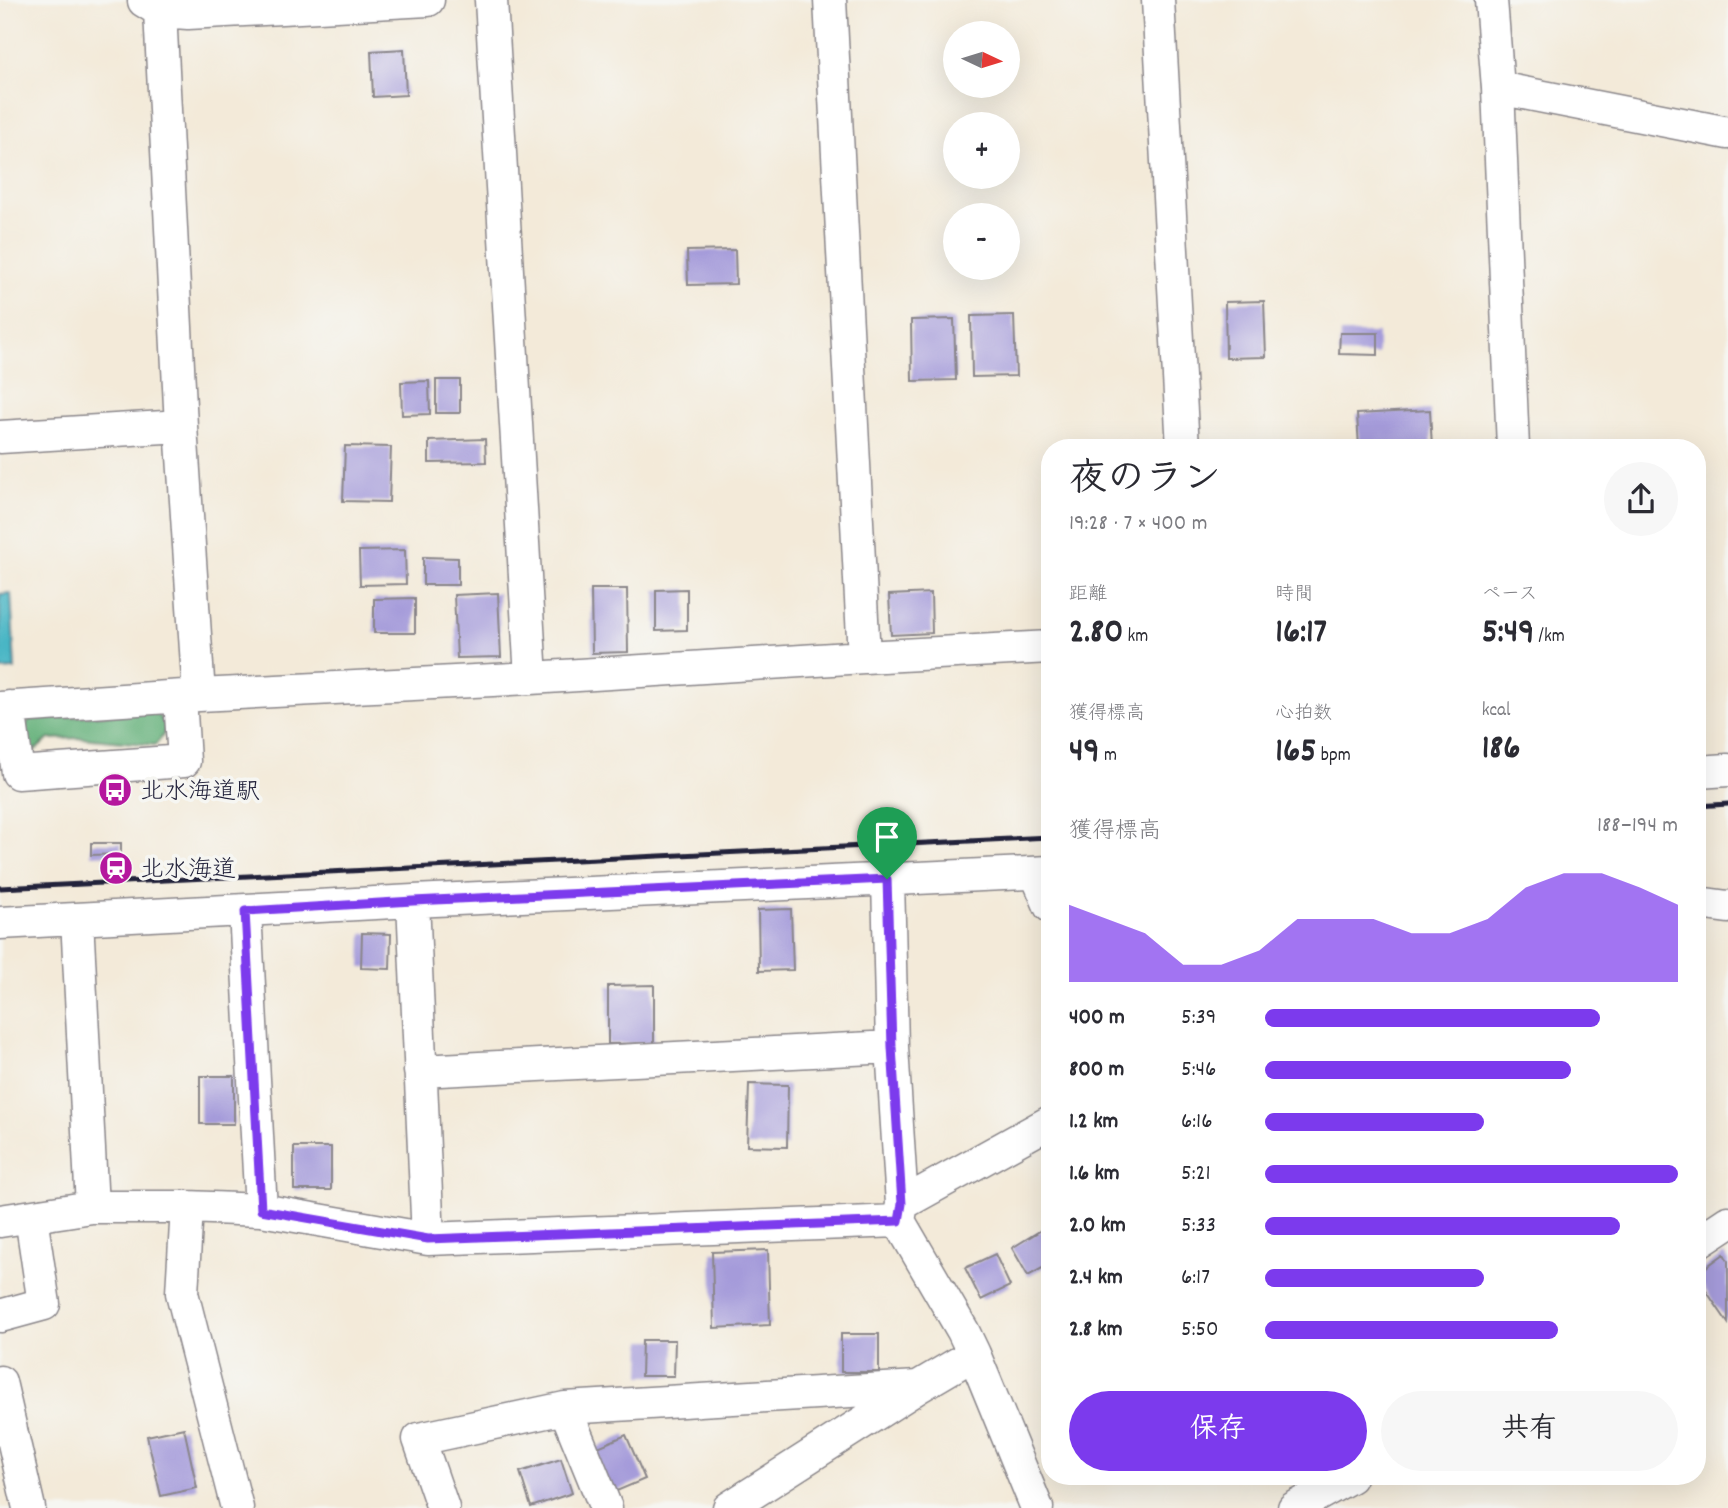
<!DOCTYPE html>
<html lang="ja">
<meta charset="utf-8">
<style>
body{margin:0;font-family:Dekko,"Klee One",sans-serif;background:#f7f7f7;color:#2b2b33;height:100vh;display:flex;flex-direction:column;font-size:26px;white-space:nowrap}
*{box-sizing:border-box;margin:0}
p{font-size:23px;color:#7c7c81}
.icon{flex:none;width:38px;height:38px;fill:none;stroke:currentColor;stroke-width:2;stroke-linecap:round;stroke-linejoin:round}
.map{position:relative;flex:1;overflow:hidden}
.drawer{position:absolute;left:1041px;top:439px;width:665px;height:1046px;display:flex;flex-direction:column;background:#fff;border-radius:28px;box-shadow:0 7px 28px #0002}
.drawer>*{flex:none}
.needle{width:46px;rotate:94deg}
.controls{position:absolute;left:943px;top:21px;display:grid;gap:14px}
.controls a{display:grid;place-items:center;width:77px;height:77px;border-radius:50%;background:#fff;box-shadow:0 7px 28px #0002;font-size:35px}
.pin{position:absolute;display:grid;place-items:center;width:60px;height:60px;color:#fff;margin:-72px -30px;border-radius:50% 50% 50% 0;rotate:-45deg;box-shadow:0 0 7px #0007}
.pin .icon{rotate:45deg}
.round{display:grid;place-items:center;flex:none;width:74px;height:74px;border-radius:37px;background:#f7f7f7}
.summary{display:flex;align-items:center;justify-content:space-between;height:119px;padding:0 28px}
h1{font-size:38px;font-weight:800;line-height:52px}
.figures{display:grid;grid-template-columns:repeat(3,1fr);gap:10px;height:119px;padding:7px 28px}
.figures div{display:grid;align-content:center}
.figures b{font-size:35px;font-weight:800}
.figures small{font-size:19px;font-weight:400}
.figures p{font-size:19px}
.chart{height:196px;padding:14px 28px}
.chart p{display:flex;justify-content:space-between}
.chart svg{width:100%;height:126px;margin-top:7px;fill:#7c3aed;opacity:.7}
.primary-button{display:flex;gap:14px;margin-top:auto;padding:14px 28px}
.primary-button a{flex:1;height:80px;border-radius:42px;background:#7c3aed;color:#fff;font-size:28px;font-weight:800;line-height:80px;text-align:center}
.primary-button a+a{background:#f7f7f7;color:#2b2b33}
ul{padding:0 28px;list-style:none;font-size:23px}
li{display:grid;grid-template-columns:112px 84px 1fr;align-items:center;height:52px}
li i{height:18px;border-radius:9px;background:#7c3aed}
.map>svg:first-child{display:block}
.forest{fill:#65b17a;stroke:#446a5a;stroke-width:2}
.water{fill:#49b6c5;stroke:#366c80;stroke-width:2}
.building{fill:#a59bda}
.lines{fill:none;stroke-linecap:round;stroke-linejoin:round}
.minor-casing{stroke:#8a868a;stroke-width:35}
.minor{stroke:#fff;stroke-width:32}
.rail{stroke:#22223b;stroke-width:5}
.route-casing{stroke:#fff;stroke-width:14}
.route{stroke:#7c3aed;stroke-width:9}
.labels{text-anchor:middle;stroke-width:7;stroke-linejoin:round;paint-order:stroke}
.poi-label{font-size:24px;fill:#22223b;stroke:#f6f6f2;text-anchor:start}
</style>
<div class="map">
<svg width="1728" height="1508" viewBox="0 0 1728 1508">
<rect width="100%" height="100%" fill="#f6f6f2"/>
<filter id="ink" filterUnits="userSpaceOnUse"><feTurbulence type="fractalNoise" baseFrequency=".0143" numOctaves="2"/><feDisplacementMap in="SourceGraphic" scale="14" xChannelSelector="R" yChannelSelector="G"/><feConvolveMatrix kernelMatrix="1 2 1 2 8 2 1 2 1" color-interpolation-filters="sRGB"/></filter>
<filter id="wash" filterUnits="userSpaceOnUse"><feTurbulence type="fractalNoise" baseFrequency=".00686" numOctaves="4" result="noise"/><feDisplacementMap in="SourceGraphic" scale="28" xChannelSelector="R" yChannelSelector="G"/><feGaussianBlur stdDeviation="1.57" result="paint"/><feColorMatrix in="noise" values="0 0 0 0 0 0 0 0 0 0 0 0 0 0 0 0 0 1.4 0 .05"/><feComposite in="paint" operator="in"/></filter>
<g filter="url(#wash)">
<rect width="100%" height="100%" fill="#f3ead9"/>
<!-- forest -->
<path class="forest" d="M155,712C167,724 169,732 155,745L81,738L49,739L34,751L26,746L24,728L30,719Z"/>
<!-- water -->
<path class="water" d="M11,593L15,669L0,670V594Z"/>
<g id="blocks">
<!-- building -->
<path class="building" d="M404,49L406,95L373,97L371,51Z
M735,250L736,284L688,285L687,251Z
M1264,301L1266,357L1226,358L1225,302Z
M1014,315L1016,376L972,377L971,316Z
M954,319L956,380L912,381L911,320Z
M1340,333H1378V355L1339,354Z
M436,380H460V413H436Z
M429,381L430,414L402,415L401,382Z
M1430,410L1432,448H1359L1357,414Z
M485,439L486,462L429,463V441Z
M345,446L391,447L389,502L343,501Z
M405,550L406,584L360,585L359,551Z
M423,557L458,558V585H423Z
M591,589H627L628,652L592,653Z
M687,589V630L656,631V590Z
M498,593L501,657L457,658L454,595Z
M931,593L932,633L891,635L889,595Z
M415,598V633H374V599Z
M91,843H121V854L91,855Z
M791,909L793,970L759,971L758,910Z
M362,933L391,934L390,969L361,968Z
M654,985V1043L608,1044V986Z
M200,1076H234V1124H200Z
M749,1084L788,1085L787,1147L747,1146Z
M294,1147H331V1190H294Z
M1043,1229L1050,1241V1264L1028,1276L1012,1248Z
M768,1250L770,1325L714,1328L712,1252Z
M995,1254L1010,1286L981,1300L965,1268Z
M1724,1254L1728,1261V1323L1698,1279V1273Z
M841,1334H879V1372H841Z
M642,1340H675L674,1376H641Z
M184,1428L197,1488L161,1496L147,1436Z
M626,1435L645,1479L605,1496L586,1452Z
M561,1459L572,1493L531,1507L520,1472Z"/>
</g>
</g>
<g filter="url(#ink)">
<use href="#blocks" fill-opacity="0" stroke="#8a868a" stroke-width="2"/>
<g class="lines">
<!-- minor casing -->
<g class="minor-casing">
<path id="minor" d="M491,0L531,678
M830,0L864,657
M1158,0L1183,448
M1491,0L1498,88L1513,448
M144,1L160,11L188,13L428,0
M160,11L181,426L199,695
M1498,88L1728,133
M0,437L181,426
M9,707L18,773L184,761L180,697
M0,708L199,695L531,678L864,657L1050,647
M1698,772L1728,770
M1036,873L1050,906
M888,879L892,1047L902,1204L899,1221L963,1331L974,1354L1037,1508
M413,901L428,1239
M1698,903L1728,907
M245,911L261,1210
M77,919L92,1207
M0,923L413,901L1050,872
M420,1071L892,1047
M902,1204L1050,1122
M187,1207L182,1293L237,1508
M0,1221L92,1207H187L261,1210L428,1239L899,1221
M1698,1242L1728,1222
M0,1316L44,1304L31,1217
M0,1382L29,1508
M565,1408L606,1508
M443,1508L419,1439L565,1408L918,1387
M729,1508L918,1387L974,1354
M1294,1508L1350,1477"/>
</g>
<!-- minor -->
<use href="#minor" class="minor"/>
<!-- rail -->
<path class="rail" d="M1698,806L1728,804
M0,888L1050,837"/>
</g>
</g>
<g class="lines" filter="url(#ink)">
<!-- route casing -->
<g class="route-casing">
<path id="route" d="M887,879L892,1047L902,1204L899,1221L428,1239L261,1210L245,911L413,901Z"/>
</g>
<!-- route -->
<use href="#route" class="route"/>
</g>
<!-- icons -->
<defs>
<g id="bus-disc" transform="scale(1.75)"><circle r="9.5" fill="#b5179e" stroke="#f6f6f2"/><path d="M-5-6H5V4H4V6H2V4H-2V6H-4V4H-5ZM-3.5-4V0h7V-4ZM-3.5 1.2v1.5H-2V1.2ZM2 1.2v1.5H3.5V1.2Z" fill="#fff"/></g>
<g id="station-disc" transform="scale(1.75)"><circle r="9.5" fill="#b5179e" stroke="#f6f6f2"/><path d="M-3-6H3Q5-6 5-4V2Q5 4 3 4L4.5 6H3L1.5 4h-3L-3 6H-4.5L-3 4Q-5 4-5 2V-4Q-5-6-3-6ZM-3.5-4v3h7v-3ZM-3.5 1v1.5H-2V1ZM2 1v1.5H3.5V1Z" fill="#fff"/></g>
</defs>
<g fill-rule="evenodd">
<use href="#bus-disc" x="115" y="790"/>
<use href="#station-disc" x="116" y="868"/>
</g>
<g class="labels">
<!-- poi labels -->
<g class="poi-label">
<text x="140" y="798">北水海道駅</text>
<text x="140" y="876">北水海道</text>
</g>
</g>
</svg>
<div class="controls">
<a><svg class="needle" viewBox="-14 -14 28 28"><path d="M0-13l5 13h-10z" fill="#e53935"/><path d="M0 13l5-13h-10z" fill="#7c7c81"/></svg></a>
<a>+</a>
<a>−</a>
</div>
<div class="pin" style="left:887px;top:879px;background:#1e9e55"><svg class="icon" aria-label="arrive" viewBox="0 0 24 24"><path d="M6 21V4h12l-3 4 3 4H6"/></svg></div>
<section class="drawer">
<div class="summary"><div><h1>夜のラン</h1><p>19:28 · 7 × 400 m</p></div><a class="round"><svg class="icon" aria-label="share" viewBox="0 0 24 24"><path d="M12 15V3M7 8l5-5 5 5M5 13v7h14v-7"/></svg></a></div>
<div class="figures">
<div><p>距離</p><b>2.80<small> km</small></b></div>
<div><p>時間</p><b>16:17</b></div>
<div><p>ペース</p><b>5:49<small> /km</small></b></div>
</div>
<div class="figures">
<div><p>獲得標高</p><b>49<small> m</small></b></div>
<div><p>心拍数</p><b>165<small> bpm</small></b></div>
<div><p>kcal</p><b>186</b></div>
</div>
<div class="chart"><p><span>獲得標高</span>188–194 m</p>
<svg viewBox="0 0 160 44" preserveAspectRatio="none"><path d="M0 44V17L10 22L20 27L30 38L40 38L50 33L60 22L70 22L80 22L90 27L100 27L110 22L120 11L130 6L140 6L150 11L160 17V44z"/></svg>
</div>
<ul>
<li><b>400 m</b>5:39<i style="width:81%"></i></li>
<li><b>800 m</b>5:46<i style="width:74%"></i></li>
<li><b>1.2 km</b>6:16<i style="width:53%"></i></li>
<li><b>1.6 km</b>5:21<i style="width:100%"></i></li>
<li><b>2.0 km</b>5:33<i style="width:86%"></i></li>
<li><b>2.4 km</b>6:17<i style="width:53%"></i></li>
<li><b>2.8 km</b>5:50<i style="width:71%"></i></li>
</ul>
<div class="primary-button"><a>保存</a><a>共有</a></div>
</section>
</div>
